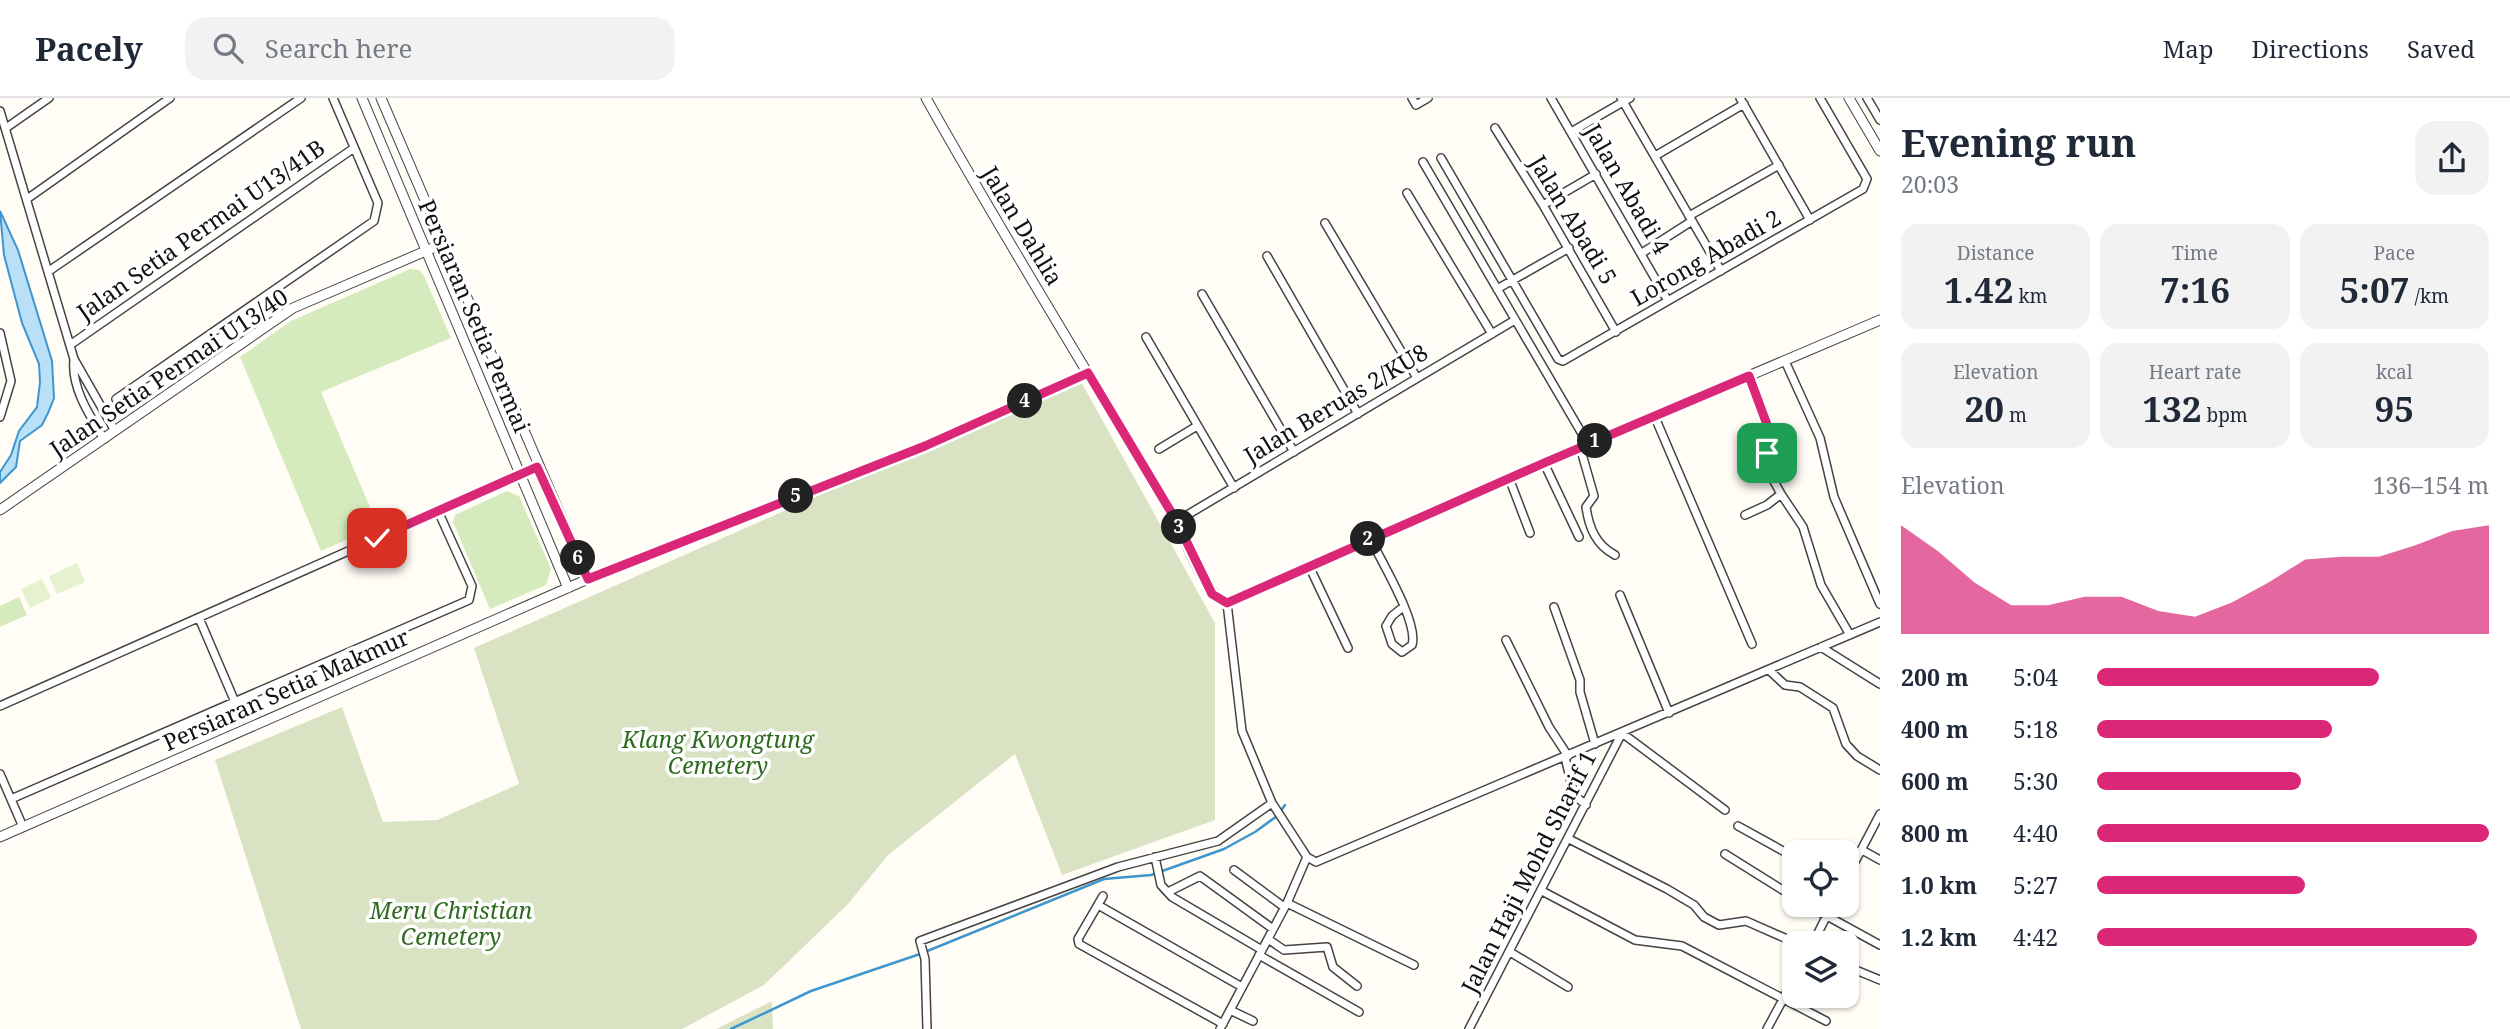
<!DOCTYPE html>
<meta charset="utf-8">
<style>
body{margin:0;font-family:"Noto Serif",serif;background:#f2f2f3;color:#1f2937;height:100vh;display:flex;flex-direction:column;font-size:26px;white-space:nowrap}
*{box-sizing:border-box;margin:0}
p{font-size:23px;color:#747a83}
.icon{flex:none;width:38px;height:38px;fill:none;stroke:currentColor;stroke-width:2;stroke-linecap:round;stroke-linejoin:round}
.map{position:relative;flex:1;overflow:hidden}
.side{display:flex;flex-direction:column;background:#fff;width:630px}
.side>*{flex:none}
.tools{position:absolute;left:1782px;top:742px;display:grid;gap:14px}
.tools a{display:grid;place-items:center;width:77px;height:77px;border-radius:14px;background:#fff;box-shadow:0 2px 5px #0004;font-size:35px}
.pin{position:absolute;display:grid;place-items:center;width:60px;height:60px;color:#fff;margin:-30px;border-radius:14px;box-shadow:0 4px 10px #0006}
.km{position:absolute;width:35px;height:35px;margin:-18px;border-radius:50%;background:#222;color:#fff;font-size:19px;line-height:35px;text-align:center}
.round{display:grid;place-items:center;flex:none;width:74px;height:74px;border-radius:21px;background:#f2f2f3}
.overview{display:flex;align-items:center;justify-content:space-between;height:119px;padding:0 21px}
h1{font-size:38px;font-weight:700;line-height:52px}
.metrics{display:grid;grid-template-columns:repeat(3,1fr);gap:10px;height:119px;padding:7px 21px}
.metrics div{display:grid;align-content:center;border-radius:18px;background:#f2f2f3;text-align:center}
.metrics b{font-size:35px;font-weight:700}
.metrics small{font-size:19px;font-weight:400}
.metrics p{font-size:19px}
.chart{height:196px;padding:14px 21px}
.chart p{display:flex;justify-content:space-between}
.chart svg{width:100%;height:126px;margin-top:7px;fill:#db2777;opacity:.7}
ul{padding:0 21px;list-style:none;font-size:23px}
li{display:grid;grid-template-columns:112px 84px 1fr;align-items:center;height:52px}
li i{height:18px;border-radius:9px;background:#db2777}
header{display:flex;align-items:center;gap:42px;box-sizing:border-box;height:98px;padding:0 35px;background:#fff;border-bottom:2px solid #e0e1e3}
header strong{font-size:33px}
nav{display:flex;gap:38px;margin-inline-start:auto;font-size:24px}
.search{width:490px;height:63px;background:#f2f2f3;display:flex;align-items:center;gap:18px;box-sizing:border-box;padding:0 24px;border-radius:21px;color:#747a83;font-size:26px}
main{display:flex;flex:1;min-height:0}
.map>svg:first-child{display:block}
.green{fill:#d5ebbd}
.cemetery{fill:#d9e3c4}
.pitch{fill:#e6f2cf}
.water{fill:#b9e0f7;stroke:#3f96cf;stroke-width:2}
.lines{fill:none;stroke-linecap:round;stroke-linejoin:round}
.stream{stroke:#3f96cf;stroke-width:2.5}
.minor-casing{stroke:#444;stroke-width:10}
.tertiary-casing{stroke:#444;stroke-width:11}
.minor{stroke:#fff;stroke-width:7}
.tertiary{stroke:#fff;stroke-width:9}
.route-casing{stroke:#fff;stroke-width:14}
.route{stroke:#db2777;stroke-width:9}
.labels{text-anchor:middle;stroke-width:7;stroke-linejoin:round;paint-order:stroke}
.street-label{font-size:23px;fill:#111;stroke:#fff}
.park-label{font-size:23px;font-style:italic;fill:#2f6b1f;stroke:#fff}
</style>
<header>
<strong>Pacely</strong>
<div class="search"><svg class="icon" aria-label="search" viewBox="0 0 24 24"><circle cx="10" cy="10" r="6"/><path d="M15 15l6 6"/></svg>Search here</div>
<nav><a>Map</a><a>Directions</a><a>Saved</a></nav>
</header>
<main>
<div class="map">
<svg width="1880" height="931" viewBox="0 0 1880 931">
<rect width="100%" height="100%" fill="#fffdf5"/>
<!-- green -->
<path class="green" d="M410,171L419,172L424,178L451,240L321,294L378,428L321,453L240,259L291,223Z
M507,393L519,398L551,471L546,487L490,511L453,424L455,417Z
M19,499L27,517L0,529V508Z"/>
<!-- cemetery -->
<path class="cemetery" d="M1080,282L1215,525V722L1062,777L1015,656L888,757L848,806L764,887L682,931H301L215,662L342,609L383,724L437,722L519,686L474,550Z
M772,903L773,931H716Z"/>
<!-- pitch -->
<path class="pitch" d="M77,465L85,484L57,496L49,478Z
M42,481L51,500L30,510L21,491Z"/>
<!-- water -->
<path class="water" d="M0,113L18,152L52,263L54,300L48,315L42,327L20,343L16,369L0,385V374L11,357L19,333L37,309L40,284L39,266L22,225L4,157Z"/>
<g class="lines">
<!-- stream -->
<path class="stream" d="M731,931L811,893L920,856L1104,781L1151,777L1224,751L1255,734L1277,718L1285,707"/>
<!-- minor casing -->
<g class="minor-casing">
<path id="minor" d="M1412,0L1416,7L1428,0
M1551,0L1668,203
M1621,0L1721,173
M1740,0L1810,122
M1867,0L1880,22
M0,13L74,261L115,333
M6,30L49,0
M1495,30L1543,107L1616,234
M1571,34L1630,0
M1655,58L1744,6
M1441,60L1558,261L1563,263L1863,91L1867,81L1820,0
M1423,64L1588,346
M1407,95L1492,236
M27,101L170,0
M1543,107L1596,76
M1689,118L1779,67
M1325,125L1417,280
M1642,155L1692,123
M1267,158L1358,316
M49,173L301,0
M1497,191L1569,150
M1202,196L1294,354
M0,235L11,283L0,319
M1146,239L1234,390
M70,247L354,50
M74,262C71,290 90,318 104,341
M1785,263L1820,340L1834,399L1880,506
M116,301L374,123L378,105L333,0
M1654,317L1752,546
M1580,349L1594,398L1586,409C1589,430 1596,447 1615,457
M1159,351L1197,328
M1544,365L1579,439
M1509,380L1530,435
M1781,396L1803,429L1821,487L1850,537
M1745,417L1767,407L1781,396L1769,374L1767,355L1769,332L1749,278
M1177,423L1515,222
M1370,440C1381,463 1419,525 1412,547L1402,554L1392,546L1386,528L1392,518L1403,509
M1309,468L1348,550
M1620,497L1669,615
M1227,505L1242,633L1272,705L1307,759L1316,764L1880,524
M1554,509L1580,582V594L1595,646
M199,520L235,604
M1506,542L1549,629L1568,658
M1821,549L1880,586
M1769,572L1785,587L1800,589L1833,610L1846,646L1857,658L1880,672
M0,608L537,369
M1565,659L1574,697L1586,707
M0,676L23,729
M11,701L469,502L472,488L438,413
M1738,728L1794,759
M1569,741L1667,791L1694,807L1704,819L1719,827L1746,823L1796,845
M1862,752L1880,762
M1725,756L1794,799
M1155,759L1161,787L1172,799L1262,852
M1234,772L1284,809
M1846,781L1880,716
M1542,793L1635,842L1682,848L1826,923
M1168,794L1200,778L1273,831
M1103,798L1078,841L1079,846L1223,926
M1287,805L1414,867
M1098,807L1242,889
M1807,807L1880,847
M1268,841L1284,852L1327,849L1333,869L1357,888
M1813,845L1832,807
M1510,854L1568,889
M1259,857L1359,914
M1846,868L1880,882
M1230,912L1253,923
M927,931L925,861L920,843L1118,769L1218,743L1272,705
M1220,931L1287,805L1307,759
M1469,931L1622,635L1725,712
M1767,931L1794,881"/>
</g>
<!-- tertiary casing -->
<g class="tertiary-casing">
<path id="tertiary" d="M362,0L568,490
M381,0L588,481
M926,0C1004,139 1088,275 1170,412C1183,434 1204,498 1227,505L1544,365L1880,222
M1849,0L1880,53
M0,412L293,210L442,146
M0,739L588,481L925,348L1088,275"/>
</g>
<!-- minor -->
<use href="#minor" class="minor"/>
<!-- tertiary -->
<use href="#tertiary" class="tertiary"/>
</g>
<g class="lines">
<!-- route casing -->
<g class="route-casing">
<path id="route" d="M377,440L537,369L588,481L925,348L1088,275L1177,424L1212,496L1227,505L1544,365L1749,278L1769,332L1767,355"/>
</g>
<!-- route -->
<use href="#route" class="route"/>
</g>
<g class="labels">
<!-- street labels -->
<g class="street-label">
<text transform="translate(1627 91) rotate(60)" y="8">Jalan Abadi 4</text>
<text transform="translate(1573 122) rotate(59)" y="8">Jalan Abadi 5</text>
<text transform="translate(1022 128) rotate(59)" y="8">Jalan Dahlia</text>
<text transform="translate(201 132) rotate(-35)" y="8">Jalan Setia Permai U13/41B</text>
<text transform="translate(1706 160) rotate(-30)" y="8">Lorong Abadi 2</text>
<text transform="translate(474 218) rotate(67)" y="8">Persiaran Setia Permai</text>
<text transform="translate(169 275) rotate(-34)" y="8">Jalan Setia Permai U13/40</text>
<text transform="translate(1336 306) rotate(-31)" y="8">Jalan Beruas 2/KU8</text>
<text transform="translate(286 592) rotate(-24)" y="8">Persiaran Setia Makmur</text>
<text transform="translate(1529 774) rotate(-63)" y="8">Jalan Haji Mohd Sharif 1</text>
</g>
<!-- park labels -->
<g class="park-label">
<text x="718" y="650">Klang Kwongtung<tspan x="718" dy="26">Cemetery</tspan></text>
<text x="451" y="821">Meru Christian<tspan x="451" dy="26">Cemetery</tspan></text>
</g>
</g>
</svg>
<div class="tools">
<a><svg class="icon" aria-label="locate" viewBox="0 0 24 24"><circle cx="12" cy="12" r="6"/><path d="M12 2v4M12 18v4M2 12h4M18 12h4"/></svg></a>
<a><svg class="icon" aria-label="layers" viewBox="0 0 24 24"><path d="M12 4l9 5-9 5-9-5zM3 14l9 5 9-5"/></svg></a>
</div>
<div class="pin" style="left:1767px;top:355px;background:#1e9e55"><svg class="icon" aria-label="arrive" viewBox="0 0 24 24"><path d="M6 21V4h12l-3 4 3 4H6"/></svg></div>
<div class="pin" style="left:377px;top:440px;background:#d93025"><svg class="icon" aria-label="check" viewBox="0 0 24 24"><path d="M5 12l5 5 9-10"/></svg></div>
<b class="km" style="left:1595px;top:343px">1</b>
<b class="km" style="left:1368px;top:441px">2</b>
<b class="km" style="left:1179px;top:429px">3</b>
<b class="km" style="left:1025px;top:303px">4</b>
<b class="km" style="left:796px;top:398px">5</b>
<b class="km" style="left:578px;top:460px">6</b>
</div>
<section class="side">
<div class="overview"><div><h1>Evening run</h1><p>20:03</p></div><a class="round"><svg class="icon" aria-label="share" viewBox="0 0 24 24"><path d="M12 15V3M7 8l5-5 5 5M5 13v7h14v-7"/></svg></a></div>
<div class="metrics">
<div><p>Distance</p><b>1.42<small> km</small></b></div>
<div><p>Time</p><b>7:16</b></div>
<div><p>Pace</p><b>5:07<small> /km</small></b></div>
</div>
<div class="metrics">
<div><p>Elevation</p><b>20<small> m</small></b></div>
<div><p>Heart rate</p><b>132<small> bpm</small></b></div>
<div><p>kcal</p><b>95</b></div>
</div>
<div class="chart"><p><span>Elevation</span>136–154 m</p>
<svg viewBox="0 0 160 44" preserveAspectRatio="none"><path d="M0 44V6L10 15L20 26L30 34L40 34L50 31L60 31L70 36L80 38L90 33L100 26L110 18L120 17L130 17L140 13L150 8L160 6V44z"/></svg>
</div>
<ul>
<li><b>200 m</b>5:04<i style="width:72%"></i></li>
<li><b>400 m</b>5:18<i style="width:60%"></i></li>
<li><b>600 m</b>5:30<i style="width:52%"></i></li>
<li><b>800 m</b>4:40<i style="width:100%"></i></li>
<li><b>1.0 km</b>5:27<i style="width:53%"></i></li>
<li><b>1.2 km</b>4:42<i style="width:97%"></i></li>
</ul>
</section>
</main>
